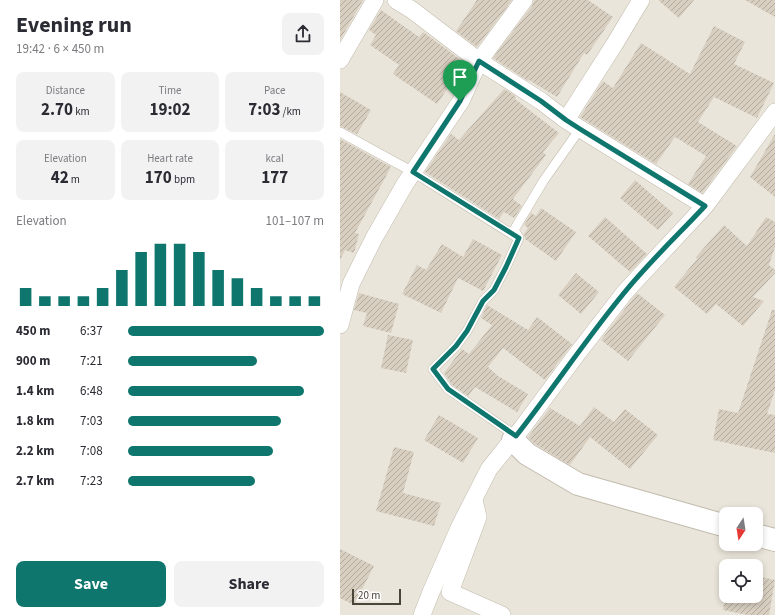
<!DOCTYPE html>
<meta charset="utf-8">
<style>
body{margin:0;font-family:"Source Sans 3",sans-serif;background:#f2f2f3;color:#2b2b33;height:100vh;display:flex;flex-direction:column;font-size:15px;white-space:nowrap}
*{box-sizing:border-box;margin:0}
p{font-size:13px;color:#7c7c81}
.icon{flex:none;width:22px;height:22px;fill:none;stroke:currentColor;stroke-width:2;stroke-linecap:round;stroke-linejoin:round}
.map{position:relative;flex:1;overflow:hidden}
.panel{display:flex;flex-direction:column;background:#fff;width:340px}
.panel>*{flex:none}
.needle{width:26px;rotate:192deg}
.tools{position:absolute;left:379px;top:507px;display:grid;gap:8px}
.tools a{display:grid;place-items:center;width:44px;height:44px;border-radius:8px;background:#fff;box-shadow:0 2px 6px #0003;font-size:20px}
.scale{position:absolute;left:12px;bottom:10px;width:49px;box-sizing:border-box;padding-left:4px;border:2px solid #4b4439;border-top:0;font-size:11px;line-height:14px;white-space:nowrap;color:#4b4439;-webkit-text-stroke:3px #fff;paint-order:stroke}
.pin{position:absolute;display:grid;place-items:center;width:34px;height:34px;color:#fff;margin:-41px -17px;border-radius:50% 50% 50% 0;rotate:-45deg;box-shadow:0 0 4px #0007}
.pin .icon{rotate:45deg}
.round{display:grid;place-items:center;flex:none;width:42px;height:42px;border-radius:8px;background:#f2f2f3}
.headline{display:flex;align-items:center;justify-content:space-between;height:68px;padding:0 16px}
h1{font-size:22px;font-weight:700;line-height:30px}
.figures{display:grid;grid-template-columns:repeat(3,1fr);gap:6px;height:68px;padding:4px 16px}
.figures div{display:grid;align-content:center;border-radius:8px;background:#f2f2f3;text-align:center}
.figures b{font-size:17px;font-weight:700}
.figures small{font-size:11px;font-weight:400}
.figures p{font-size:11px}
.chart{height:112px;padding:8px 16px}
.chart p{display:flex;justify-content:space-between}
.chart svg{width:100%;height:72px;margin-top:4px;stroke:#0f766e;stroke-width:6}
.action{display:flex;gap:8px;margin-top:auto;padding:8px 16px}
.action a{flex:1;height:46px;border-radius:8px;background:#0f766e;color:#fff;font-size:16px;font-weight:700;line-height:46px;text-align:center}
.action a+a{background:#f2f2f3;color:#2b2b33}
ul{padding:0 16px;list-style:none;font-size:13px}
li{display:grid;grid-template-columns:64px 48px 1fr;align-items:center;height:30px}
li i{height:10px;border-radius:5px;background:#0f766e}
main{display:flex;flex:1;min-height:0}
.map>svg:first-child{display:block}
.residential{fill:#eae5da;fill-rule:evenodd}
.building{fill:url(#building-hatch)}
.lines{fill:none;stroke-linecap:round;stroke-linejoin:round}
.service-casing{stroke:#c2bbae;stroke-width:10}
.minor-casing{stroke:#c2bbae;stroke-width:18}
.tertiary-casing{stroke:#c2bbae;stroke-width:24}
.service{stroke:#fff;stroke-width:9}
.minor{stroke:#fff;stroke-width:17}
.tertiary{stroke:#fff;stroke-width:22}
.route-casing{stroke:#fff;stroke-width:8}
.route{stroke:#0f766e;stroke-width:5}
</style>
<main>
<section class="panel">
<div class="headline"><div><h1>Evening run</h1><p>19:42 · 6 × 450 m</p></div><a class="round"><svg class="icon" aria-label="share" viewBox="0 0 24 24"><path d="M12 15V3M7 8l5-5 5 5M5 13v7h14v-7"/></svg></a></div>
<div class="figures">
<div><p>Distance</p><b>2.70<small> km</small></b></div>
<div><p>Time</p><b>19:02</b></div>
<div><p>Pace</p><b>7:03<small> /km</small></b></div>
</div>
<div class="figures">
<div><p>Elevation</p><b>42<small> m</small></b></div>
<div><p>Heart rate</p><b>170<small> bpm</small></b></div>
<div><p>kcal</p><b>177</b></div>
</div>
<div class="chart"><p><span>Elevation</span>101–107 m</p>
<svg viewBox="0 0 160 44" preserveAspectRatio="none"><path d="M5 44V33M15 44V38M25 44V38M35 44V38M45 44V33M55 44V22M65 44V11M75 44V6M85 44V6M95 44V11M105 44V22M115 44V27M125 44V33M135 44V38M145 44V38M155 44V38"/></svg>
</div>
<ul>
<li><b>450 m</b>6:37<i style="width:100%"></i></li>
<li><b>900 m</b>7:21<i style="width:66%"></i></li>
<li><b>1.4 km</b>6:48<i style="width:90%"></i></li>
<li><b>1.8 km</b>7:03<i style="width:78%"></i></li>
<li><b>2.2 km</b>7:08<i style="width:74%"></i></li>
<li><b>2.7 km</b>7:23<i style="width:65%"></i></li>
</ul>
<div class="action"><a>Save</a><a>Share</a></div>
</section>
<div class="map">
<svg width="435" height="615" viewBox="0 0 435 615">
<defs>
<pattern id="building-hatch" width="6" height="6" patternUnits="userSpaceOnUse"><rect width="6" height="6" fill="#d8cfc1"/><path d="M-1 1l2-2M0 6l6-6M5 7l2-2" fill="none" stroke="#b1aa9e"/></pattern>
</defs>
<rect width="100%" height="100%" fill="#f6f3ec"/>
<!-- residential -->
<path class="residential" d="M0,0H435V615H0ZM386,514H416V544H386ZM386,566H416V596H386Z"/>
<!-- building -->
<path class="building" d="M0,0H23L0,40Z
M137,0H172L137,47L116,31Z
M194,0H248L273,17L247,55L244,53L217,97L189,80L188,81L153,58L192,6Z
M318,0H354L339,18Z
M405,0H435V17Z
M41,10L79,37L83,32L125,63L97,104L53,74L59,65L30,45L36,35L29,30Z
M374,26L405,42L394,64L434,83L417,118L374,97L358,122L397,146L362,193L348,184L366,156L335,137L316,164L240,117L263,81L273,88L301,43L350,74Z
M164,89L174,95L176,98L175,99L219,133L203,152L206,155L173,199L182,206L174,218L164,212L159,219L85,172L111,134L119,140Z
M0,92L31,110L17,134L0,126Z
M435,134V197L410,177Z
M0,139L51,167L15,233L19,234L14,253L5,250L0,260Z
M295,180L333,213L318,230L280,198Z
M201,208L236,232L216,261L185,239L184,234L188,228L184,225L191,213L196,216Z
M265,217L307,254L290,272L248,236Z
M426,217L435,222V247L429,265L435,270V273L413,297L424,301L403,326L376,304L367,314L334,287L357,259L356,257L384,225L407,246Z
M133,239L162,255L143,291L118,278L101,313L62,294L77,265L86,270L102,244L123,257Z
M236,273L259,292L241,314L218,295Z
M19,293L59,304L51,333L23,326L27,313L14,310Z
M297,293L325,315L288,361L261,340Z
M147,305L188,330L197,317L232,344L205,380L163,348L148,367L158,376L188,394L177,412L135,387L128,396L112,385L104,373L122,349L129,354L152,325L141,318Z
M432,310H435V390L427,414L435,415V453L373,440L379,409L398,413Z
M48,335L73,340L66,373L41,368Z
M254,407L274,422L285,409L318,435L290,469L250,437L230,465L195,444L188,437L210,408L240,426Z
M99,415L138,438L123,463L84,440Z
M54,447L74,452L63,493L101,503L94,526L36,511Z
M0,549L34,566L14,605L0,598Z
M416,576L435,580L429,615H408L383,610L386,596H416Z"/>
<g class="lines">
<!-- service casing -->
<g class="service-casing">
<path id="service" d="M0,132L73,172L178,238
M176,436L108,389L93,369L116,346L127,331L143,301L154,290L166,267L179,238L174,230L204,180L240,129"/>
</g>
<!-- minor casing -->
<g class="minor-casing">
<path id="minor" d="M56,0L72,10L139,61L201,101L226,120L365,206
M0,60L35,0
M226,120L274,45L301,0
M0,325L11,284L34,238L65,184L121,101L139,61L184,0
M134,500L138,517L110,592L162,615
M82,615L91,592L120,526L149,469L182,428L237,354L285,292L323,251L365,206L435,112"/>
</g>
<!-- tertiary casing -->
<g class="tertiary-casing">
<path id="tertiary" d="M173,440L187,454L238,484L386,526
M416,535L435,540"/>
</g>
<!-- service -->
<use href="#service" class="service"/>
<!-- minor -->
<use href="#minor" class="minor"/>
<!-- tertiary -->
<use href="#tertiary" class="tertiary"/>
</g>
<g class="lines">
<!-- route casing -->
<g class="route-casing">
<path id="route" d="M139,61L201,101L226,120L240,129L365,206C338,235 309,262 284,293C246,339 213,389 176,436L108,389L93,369L116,346L127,331L143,301L154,290L166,267L179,238L73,172L120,101Z"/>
</g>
<!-- route -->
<use href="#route" class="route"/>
</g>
</svg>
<div class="tools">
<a><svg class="needle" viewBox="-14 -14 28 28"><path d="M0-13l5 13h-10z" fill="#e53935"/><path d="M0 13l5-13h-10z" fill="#7c7c81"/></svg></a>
<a><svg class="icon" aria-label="locate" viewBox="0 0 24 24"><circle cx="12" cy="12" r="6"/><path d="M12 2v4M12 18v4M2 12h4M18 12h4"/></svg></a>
</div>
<div class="scale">20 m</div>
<div class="pin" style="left:120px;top:101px;background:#1e9e55"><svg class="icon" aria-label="arrive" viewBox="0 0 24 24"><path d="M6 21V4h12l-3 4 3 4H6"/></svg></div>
</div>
</main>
